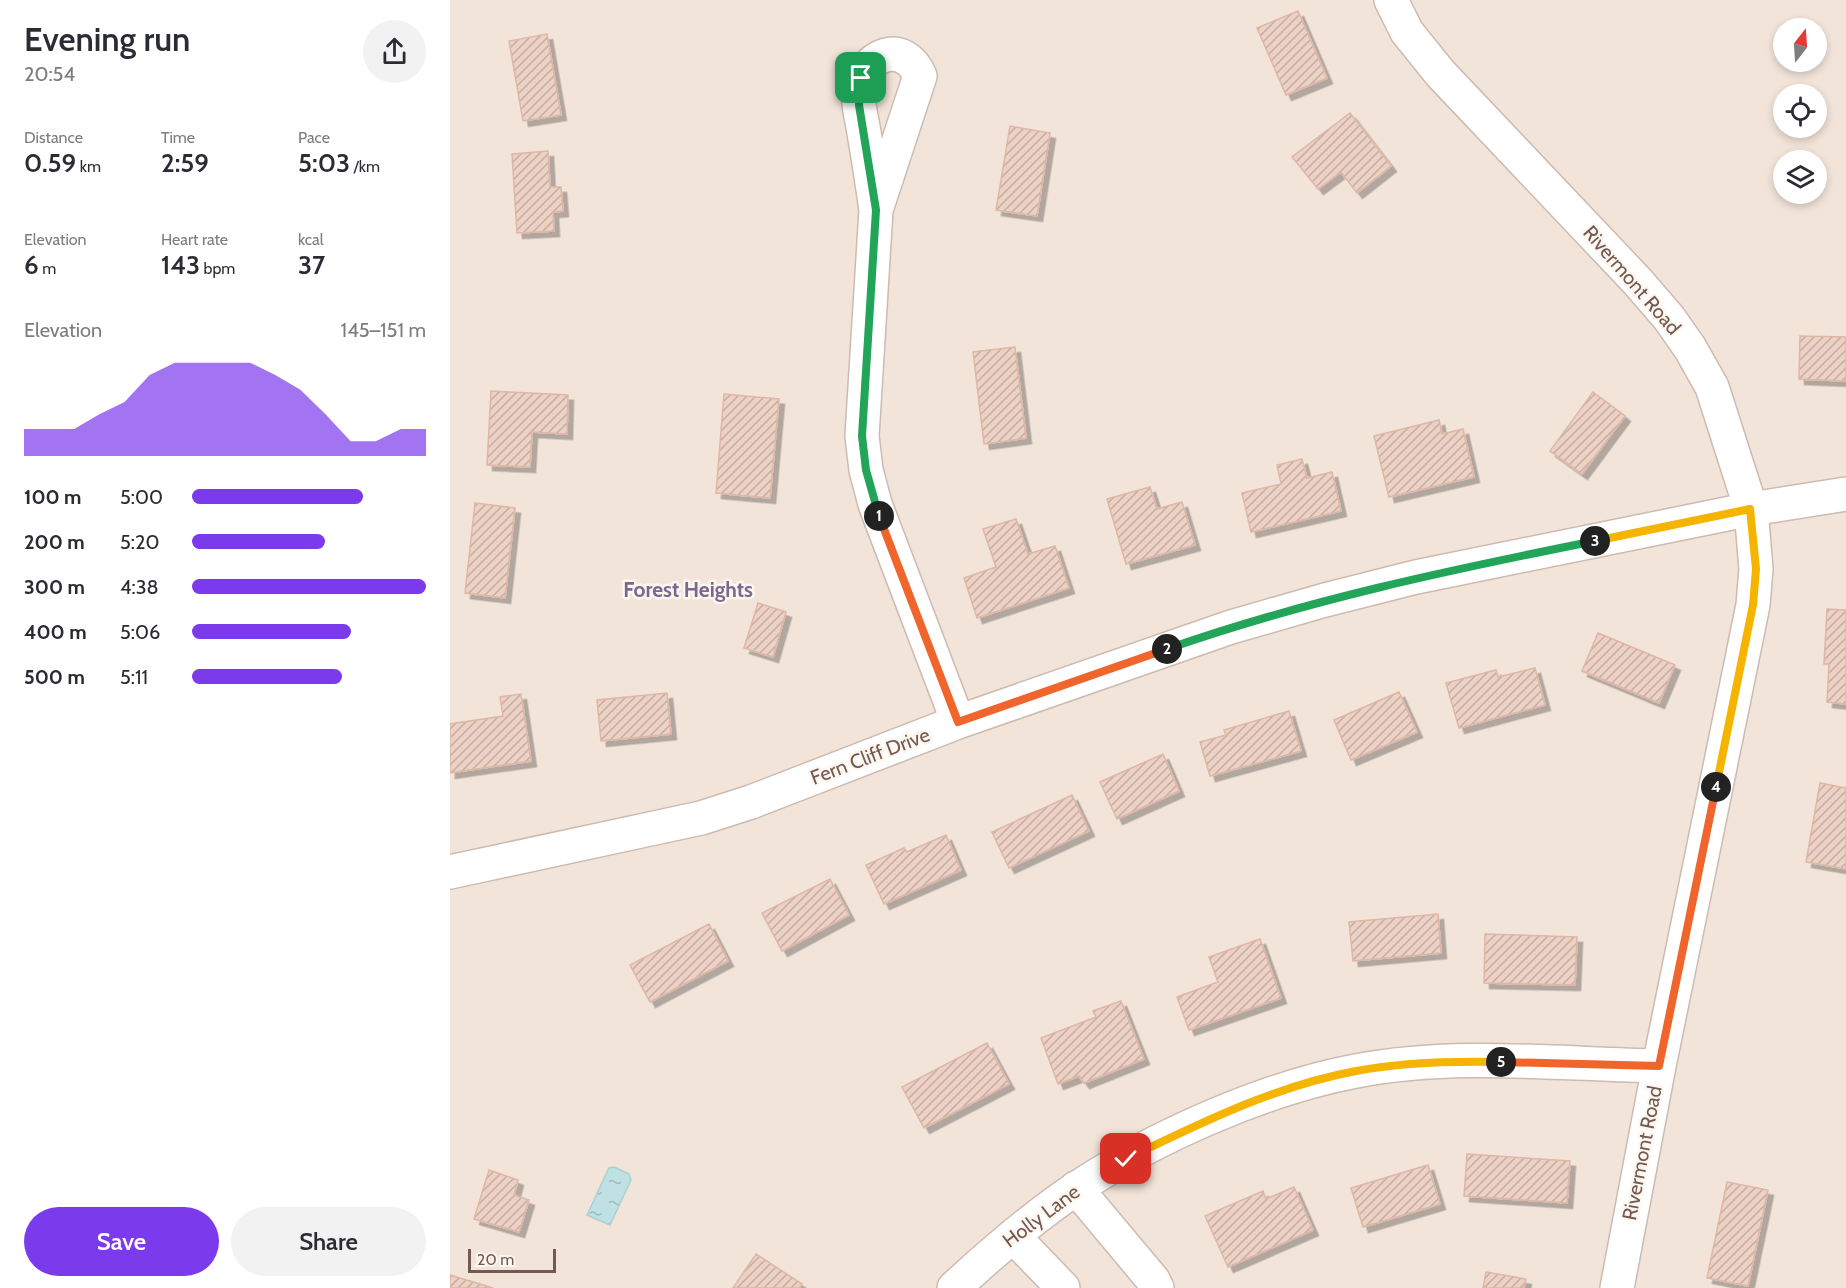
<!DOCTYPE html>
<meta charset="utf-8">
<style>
body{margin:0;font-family:Cabin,sans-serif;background:#f2f2f3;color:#2b2b33;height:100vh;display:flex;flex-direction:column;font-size:22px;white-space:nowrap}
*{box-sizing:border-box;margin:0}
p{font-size:20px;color:#7c7c81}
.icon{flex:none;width:33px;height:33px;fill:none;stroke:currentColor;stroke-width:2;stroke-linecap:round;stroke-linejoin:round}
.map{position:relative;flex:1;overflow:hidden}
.details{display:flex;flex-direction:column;background:#fff;width:450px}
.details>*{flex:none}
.needle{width:39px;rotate:17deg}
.buttons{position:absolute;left:1323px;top:18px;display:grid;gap:12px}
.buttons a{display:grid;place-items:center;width:54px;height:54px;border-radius:50%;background:#fff;box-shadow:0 3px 9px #0003;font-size:30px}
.scale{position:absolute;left:18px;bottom:15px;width:88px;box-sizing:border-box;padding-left:6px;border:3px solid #735950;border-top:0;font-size:16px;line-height:21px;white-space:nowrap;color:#735950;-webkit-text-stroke:4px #fdf7f1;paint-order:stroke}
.pin{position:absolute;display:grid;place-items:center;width:51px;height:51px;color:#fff;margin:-26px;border-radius:12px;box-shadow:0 3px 9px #0006}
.km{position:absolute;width:30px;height:30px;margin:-15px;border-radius:50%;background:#222;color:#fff;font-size:16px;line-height:30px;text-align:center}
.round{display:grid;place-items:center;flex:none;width:63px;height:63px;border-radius:32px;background:#f2f2f3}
.headline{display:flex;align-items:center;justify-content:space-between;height:102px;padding:0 24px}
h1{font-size:33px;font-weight:600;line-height:45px}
.metrics{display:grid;grid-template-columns:repeat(3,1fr);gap:9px;height:102px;padding:6px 24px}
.metrics div{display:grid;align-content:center}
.metrics b{font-size:26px;font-weight:600}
.metrics small{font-size:16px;font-weight:400}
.metrics p{font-size:16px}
.chart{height:168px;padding:12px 24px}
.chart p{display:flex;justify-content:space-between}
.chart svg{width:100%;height:108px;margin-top:6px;fill:#7c3aed;opacity:.7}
.cta{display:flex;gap:12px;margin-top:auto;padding:12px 24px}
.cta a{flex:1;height:69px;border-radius:36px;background:#7c3aed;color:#fff;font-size:24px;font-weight:600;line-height:69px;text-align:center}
.cta a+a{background:#f2f2f3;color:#2b2b33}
ul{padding:0 24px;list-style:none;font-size:20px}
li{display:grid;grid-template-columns:96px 72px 1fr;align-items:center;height:45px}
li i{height:15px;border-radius:8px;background:#7c3aed}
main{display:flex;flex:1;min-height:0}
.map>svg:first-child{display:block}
.residential{fill:#f2e4d9;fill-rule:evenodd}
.water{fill:url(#water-ripples);stroke:#a7d1d4;stroke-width:1.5}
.building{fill:url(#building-hatch);stroke:#deb7a6;stroke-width:1.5;filter:url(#shadow)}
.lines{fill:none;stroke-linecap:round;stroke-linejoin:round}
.minor-casing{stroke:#ccbbb1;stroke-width:36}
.minor{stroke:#fff;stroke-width:33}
.split-1-casing{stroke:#fff;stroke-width:12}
.split-2-casing{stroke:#fff;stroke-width:12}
.split-3-casing{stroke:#fff;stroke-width:12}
.split-4-casing{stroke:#fff;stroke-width:12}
.split-5-casing{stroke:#fff;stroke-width:12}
.split-6-casing{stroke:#fff;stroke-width:12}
.split-1{stroke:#22a559;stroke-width:8}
.split-2{stroke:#f0652b;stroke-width:8}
.split-3{stroke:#22a559;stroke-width:8}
.split-4{stroke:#f5b400;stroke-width:8}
.split-5{stroke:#f0652b;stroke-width:8}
.split-6{stroke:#f5b400;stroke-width:8}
.labels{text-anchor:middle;stroke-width:5;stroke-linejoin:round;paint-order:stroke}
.street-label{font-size:20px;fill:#735950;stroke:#fdf7f1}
.neighbourhood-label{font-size:21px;font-weight:bold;fill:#7e678f;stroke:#fdf7f1}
</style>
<main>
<section class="details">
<div class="headline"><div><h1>Evening run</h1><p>20:54</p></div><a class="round"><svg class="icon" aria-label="share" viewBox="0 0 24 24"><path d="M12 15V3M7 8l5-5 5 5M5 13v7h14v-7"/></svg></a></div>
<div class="metrics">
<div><p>Distance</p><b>0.59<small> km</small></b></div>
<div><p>Time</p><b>2:59</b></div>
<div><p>Pace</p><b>5:03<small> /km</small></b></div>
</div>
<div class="metrics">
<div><p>Elevation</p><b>6<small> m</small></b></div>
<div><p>Heart rate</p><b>143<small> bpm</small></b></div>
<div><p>kcal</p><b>37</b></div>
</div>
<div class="chart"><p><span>Elevation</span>145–151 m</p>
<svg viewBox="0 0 160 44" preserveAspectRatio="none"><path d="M0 44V33L10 33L20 33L30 27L40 22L50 11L60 6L70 6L80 6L90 6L100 11L110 17L120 27L130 38L140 38L150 33L160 33V44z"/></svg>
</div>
<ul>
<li><b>100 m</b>5:00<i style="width:73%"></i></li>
<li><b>200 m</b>5:20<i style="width:57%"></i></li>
<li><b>300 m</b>4:38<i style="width:100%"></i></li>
<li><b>400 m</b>5:06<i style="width:68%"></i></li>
<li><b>500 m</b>5:11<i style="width:64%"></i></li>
</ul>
<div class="cta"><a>Save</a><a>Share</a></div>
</section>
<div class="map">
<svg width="1396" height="1288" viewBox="0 0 1396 1288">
<defs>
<pattern id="water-ripples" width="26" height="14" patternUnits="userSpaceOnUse" patternTransform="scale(1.5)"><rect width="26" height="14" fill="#c0e1e3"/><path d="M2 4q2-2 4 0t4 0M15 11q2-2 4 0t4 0" fill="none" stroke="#a0b9ba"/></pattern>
<pattern id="building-hatch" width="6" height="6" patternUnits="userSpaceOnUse" patternTransform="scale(1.5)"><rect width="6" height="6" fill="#edd1c5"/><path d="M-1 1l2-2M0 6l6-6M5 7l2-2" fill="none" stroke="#c4ada2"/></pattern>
<filter id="shadow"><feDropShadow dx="5.5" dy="5.5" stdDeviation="0" flood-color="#0004"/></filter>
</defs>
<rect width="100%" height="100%" fill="#fbf3ea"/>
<!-- residential -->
<path class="residential" d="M0,0H1396V1288H0ZM1334,28H1366V62H1334ZM1334,94H1366V128H1334ZM1334,160H1366V194H1334Z"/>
<!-- water -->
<path class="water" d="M164,1167L179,1174L181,1180L160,1225L137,1215L159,1168Z"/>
<!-- building -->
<path class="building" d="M848,11L877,78L836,95L807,28Z
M97,34L111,115L73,121L59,41Z
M900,113L941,166L907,193L891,172L868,189L842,157Z
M560,126L600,133L587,216L546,210Z
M98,151L100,187H111L113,211L103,212L104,231L67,233L62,154Z
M1350,336L1396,337V381L1349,379Z
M565,347L576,438L534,444L523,352Z
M41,391L118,395L117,434L82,432L80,467L37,465Z
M1143,392L1175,416L1132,474L1100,451Z
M274,394L329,399L320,498L266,493Z
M989,420L992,434L1013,429L1024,477L939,497L924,436Z
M852,459L857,478L882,472L891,511L801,532L792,493L831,484L827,465Z
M700,487L707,509L732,502L745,545L676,564L657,499Z
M25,503L65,508L55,598L15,593Z
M566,519L578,554L605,546L619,588L527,618L514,578L546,567L533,529Z
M308,603L336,612L323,657L294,648Z
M1377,609L1396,610V704L1377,702L1379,664H1374Z
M1148,633L1225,665L1209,703L1132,671Z
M1085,668L1095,705L1009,728L996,683L1046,670L1048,677Z
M949,692L967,732L901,760L884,720Z
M217,693L221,734L151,741L147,700Z
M71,694L81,761L0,773V724L53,716L50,697Z
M839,711L851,751L760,776L750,742L776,735L774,730Z
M713,754L729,791L667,819L650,782Z
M1370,783L1396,788V869L1356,862Z
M622,795L639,831L559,868L542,832Z
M496,835L511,870L434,904L416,865L454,848L457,852Z
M380,879L399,915L332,951L312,913Z
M988,914L991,953L903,961L899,922Z
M259,924L278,961L200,1002L180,965Z
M1035,934L1127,937L1125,985L1034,983Z
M810,939L831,998L739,1030L727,997L768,982L759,957Z
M671,1001L694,1059L634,1083L629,1076L608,1084L591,1038L646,1017L643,1011Z
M537,1043L559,1084L474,1128L452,1087Z
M1017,1154L1120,1161L1117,1203L1014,1196Z
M978,1165L990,1204L913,1227L901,1188Z
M39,1170L68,1180L64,1195L79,1200L69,1232L24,1219Z
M1277,1182L1318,1190L1298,1286L1257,1278Z
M844,1187L863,1230L778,1267L755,1216L813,1191L816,1199Z
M306,1254L352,1284L349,1288H283Z
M1036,1272L1076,1279L1074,1288H1033Z
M0,1275L43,1288H0Z"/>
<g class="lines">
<!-- minor casing -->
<g class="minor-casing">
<path id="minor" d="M941,0L957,32L990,73L1188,282L1219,318L1240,348L1262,387L1301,509L1306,569L1303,605L1209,1066L1167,1288
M426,210C422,182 418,155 413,127C411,115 407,103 409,90C413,54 454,38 470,76L426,210L412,436L416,470L425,504L508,722
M0,872L251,818L301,802L508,722L781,627L875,600L966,577L1301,509L1396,494
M626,1188L703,1280L707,1288
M563,1236L613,1288
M504,1288C543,1252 583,1217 627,1188C705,1137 815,1088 906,1071C1004,1052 1109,1064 1209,1066"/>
</g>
<!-- minor -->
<use href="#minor" class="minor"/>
</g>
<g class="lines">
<!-- split-1 casing -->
<g class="split-1-casing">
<path id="split-1" d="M411,78L409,105L426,210L412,436L416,470L429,516"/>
</g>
<!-- split-2 casing -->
<g class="split-2-casing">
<path id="split-2" d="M429,516L508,722L717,649"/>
</g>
<!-- split-3 casing -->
<g class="split-3-casing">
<path id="split-3" d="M717,649C857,600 1000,570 1145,541"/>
</g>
<!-- split-4 casing -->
<g class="split-4-casing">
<path id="split-4" d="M1145,541L1300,509L1306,569L1303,605L1266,787"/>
</g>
<!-- split-5 casing -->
<g class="split-5-casing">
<path id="split-5" d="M1051,1062L1209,1066L1266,787"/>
</g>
<!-- split-6 casing -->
<g class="split-6-casing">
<path id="split-6" d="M676,1159C750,1123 825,1086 906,1071C953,1062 1003,1061 1051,1062"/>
</g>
<!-- split-1 -->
<use href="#split-1" class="split-1"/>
<!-- split-2 -->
<use href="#split-2" class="split-2"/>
<!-- split-3 -->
<use href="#split-3" class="split-3"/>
<!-- split-4 -->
<use href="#split-4" class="split-4"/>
<!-- split-5 -->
<use href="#split-5" class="split-5"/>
<!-- split-6 -->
<use href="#split-6" class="split-6"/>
</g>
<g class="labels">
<!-- street labels -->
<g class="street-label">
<text transform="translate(1182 280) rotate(49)" y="7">Rivermont Road</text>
<text transform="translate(420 756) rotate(-21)" y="7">Fern Cliff Drive</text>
<text transform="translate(1192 1153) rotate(-79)" y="7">Rivermont Road</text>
<text transform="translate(591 1216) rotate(-37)" y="7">Holly Lane</text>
</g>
<!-- neighbourhood labels -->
<g class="neighbourhood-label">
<text x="238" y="597">Forest Heights</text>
</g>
</g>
</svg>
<div class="buttons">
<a><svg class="needle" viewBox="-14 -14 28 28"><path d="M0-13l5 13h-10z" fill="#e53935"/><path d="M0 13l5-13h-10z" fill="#7c7c81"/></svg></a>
<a><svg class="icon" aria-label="locate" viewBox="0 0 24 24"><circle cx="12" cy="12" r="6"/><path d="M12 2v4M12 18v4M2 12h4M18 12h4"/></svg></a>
<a><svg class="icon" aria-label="layers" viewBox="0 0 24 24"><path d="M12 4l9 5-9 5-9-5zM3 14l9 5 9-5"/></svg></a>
</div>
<div class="scale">20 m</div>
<div class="pin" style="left:411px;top:78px;background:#1e9e55"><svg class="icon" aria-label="arrive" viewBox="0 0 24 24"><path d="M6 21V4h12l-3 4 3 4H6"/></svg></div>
<div class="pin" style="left:676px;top:1159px;background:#d93025"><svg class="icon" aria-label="check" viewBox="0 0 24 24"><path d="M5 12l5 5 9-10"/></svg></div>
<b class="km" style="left:429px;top:516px">1</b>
<b class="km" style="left:717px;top:649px">2</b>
<b class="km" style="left:1145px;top:541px">3</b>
<b class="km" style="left:1266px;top:787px">4</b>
<b class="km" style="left:1051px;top:1062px">5</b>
</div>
</main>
